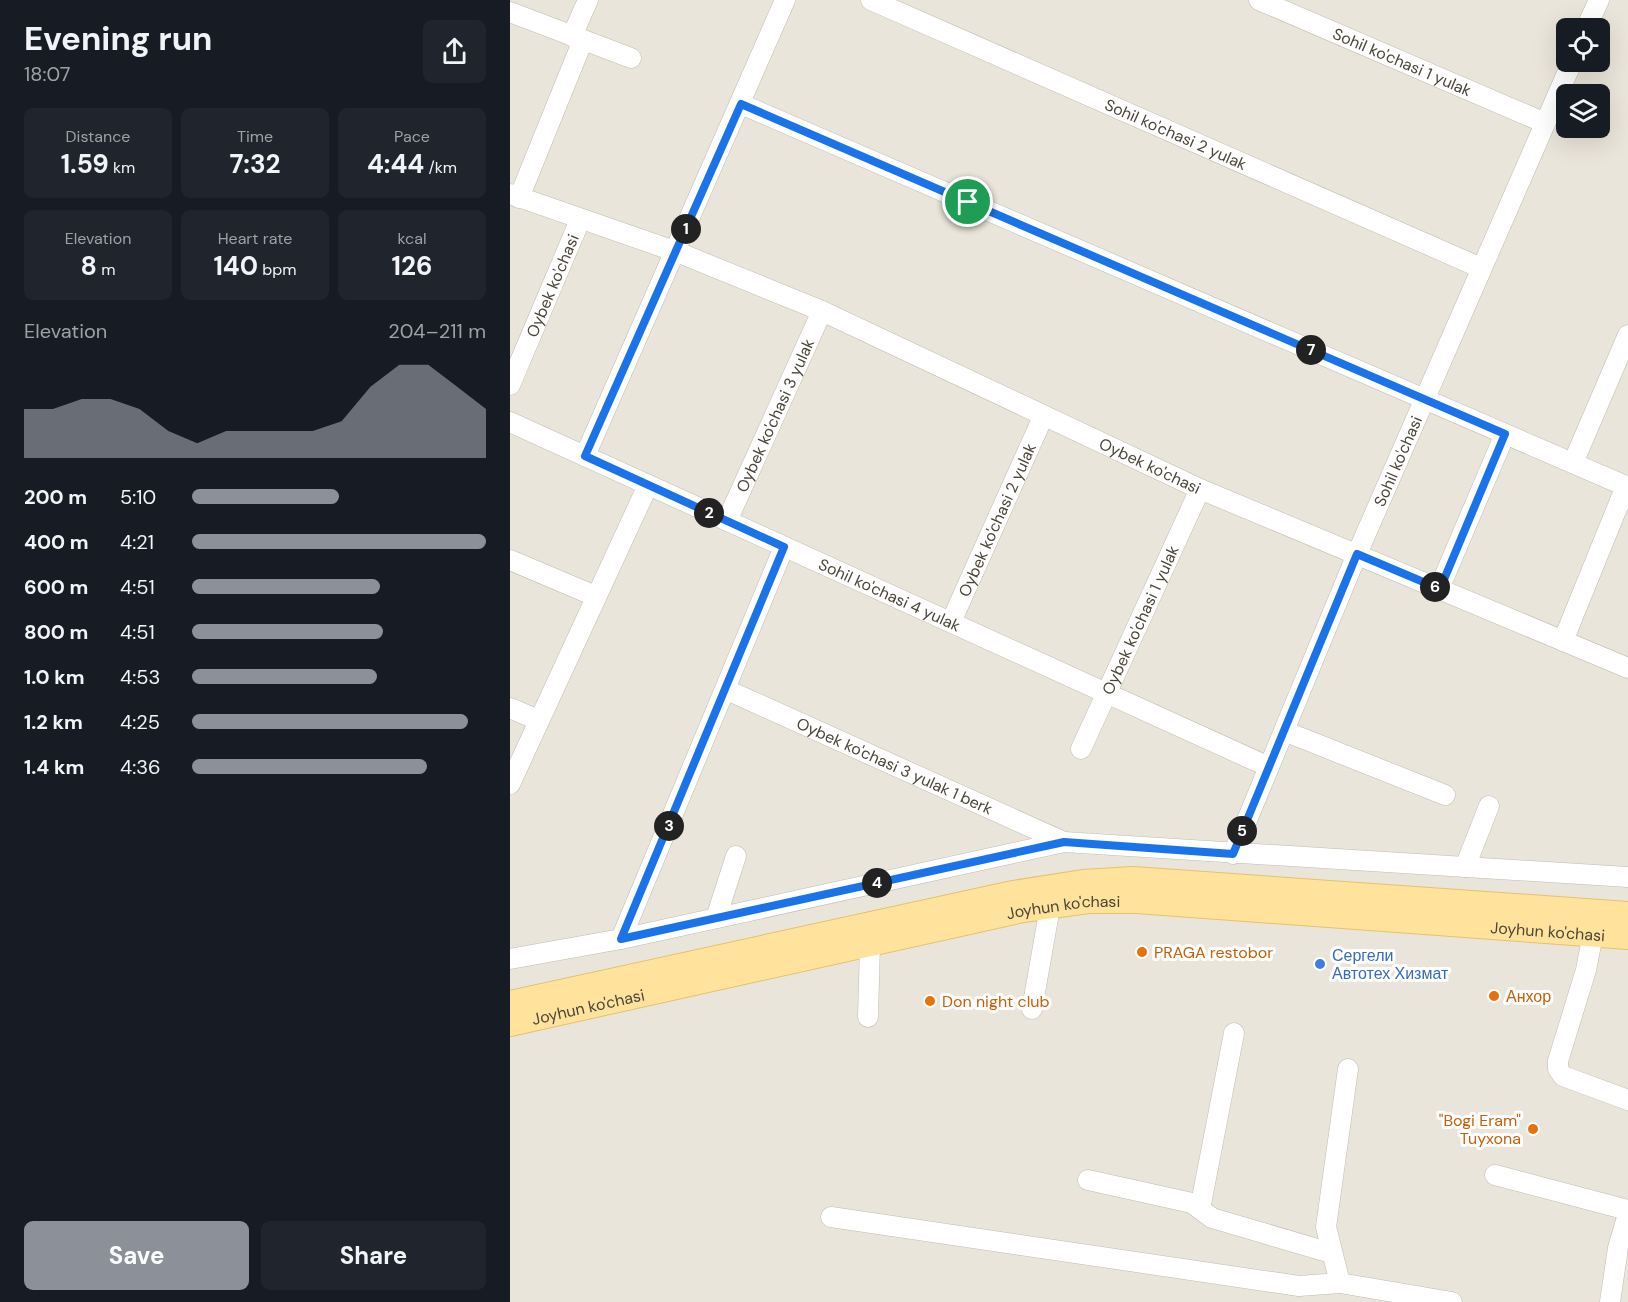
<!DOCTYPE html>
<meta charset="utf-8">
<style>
body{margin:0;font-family:"DM Sans",sans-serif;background:#20242c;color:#f1f3f6;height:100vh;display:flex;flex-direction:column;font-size:22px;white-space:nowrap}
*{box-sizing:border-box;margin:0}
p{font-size:20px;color:#9ea1a6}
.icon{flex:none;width:33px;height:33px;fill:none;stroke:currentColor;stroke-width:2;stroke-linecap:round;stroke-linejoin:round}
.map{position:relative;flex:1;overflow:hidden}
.drawer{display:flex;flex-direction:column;background:#171b24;width:510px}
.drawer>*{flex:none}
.tools{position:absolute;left:1046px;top:18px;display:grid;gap:12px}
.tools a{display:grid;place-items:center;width:54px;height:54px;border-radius:9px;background:#171b24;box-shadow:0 6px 24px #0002;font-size:30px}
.pin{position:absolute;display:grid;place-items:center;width:51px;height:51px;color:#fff;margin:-26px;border:3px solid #fff;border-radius:50%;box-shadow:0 2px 6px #0007}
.km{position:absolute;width:30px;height:30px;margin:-15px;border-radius:50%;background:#222;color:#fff;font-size:16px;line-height:30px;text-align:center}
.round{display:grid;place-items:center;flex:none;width:63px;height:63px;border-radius:9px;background:#20242c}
.head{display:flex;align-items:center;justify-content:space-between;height:102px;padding:0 24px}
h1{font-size:33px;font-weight:700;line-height:45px}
.metrics{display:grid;grid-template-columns:repeat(3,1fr);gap:9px;height:102px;padding:6px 24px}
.metrics div{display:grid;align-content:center;border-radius:9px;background:#20242c;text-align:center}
.metrics b{font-size:26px;font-weight:700}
.metrics small{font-size:16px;font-weight:400}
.metrics p{font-size:16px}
.chart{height:168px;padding:12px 24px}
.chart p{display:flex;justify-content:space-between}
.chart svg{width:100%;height:108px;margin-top:6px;fill:#8c9099;opacity:.7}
.action{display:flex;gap:12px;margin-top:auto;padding:12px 24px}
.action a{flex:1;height:69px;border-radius:9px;background:#8c9099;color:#fff;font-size:24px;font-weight:700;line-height:69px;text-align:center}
.action a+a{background:#20242c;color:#f1f3f6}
ul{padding:0 24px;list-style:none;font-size:20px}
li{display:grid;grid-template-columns:96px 72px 1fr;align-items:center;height:45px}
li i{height:15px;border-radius:8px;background:#8c9099}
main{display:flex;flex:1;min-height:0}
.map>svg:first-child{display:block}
.residential{fill:#eae5da;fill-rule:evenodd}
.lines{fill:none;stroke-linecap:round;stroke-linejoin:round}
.minor-casing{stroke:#c2bbae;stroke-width:21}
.major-casing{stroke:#e6c16a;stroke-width:26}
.minor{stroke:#fff;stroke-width:20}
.major{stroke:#ffe39c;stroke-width:24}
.route-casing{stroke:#fff;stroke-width:12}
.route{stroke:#1a73e8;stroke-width:8}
.food-dot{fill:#e8710a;stroke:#fff;stroke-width:2}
.shop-dot{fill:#3f7fe0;stroke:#fff;stroke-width:2}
.labels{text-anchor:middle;stroke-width:6;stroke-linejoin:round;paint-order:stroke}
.street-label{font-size:16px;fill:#4b4439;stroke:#fff}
.food-label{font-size:16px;fill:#c56008;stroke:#fff;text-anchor:start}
.shop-label{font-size:16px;fill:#366cbe;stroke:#fff;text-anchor:start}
</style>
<main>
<section class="drawer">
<div class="head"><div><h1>Evening run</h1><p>18:07</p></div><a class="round"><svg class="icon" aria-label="share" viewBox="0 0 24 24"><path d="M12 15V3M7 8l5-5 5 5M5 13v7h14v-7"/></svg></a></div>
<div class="metrics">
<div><p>Distance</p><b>1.59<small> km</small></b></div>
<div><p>Time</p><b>7:32</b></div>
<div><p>Pace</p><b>4:44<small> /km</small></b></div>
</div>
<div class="metrics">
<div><p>Elevation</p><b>8<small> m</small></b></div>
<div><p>Heart rate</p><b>140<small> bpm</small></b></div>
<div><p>kcal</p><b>126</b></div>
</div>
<div class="chart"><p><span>Elevation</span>204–211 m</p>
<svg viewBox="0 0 160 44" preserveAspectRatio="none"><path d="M0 44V24L10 24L20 20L30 20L40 24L50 33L60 38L70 33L80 33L90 33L100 33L110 29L120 15L130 6L140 6L150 15L160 24V44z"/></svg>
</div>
<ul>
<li><b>200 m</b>5:10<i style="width:50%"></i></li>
<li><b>400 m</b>4:21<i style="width:100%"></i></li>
<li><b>600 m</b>4:51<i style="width:64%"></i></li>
<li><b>800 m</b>4:51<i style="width:65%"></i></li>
<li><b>1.0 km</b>4:53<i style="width:63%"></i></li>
<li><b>1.2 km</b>4:25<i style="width:94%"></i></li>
<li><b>1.4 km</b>4:36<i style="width:80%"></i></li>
</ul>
<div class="action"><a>Save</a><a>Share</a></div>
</section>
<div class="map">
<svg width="1118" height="1302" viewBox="0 0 1118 1302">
<rect width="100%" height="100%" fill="#f6f3ec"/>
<!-- residential -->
<path class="residential" d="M0,0H1118V1302H0ZM1056,28H1089V62H1056ZM1056,94H1089V128H1056Z"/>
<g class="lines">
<!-- minor casing -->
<g class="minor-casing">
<g id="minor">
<path id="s1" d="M361,0L971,268"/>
<path id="s2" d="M749,0L1035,123"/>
<path d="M0,12L121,58"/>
<path d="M1076,28L1089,0"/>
<path d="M62,36L78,0"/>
<path d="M231,104L1118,487"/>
<path id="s3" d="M0,194L167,252L312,311L690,489L1118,668"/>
<path d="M9,198L73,40"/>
<path id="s4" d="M0,385L70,220"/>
<path id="s5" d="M0,422L759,767"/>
<path d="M75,456L275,0"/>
<path d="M1063,463L1118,335"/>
<path id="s6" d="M217,521L312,311"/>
<path d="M0,560L85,596"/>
<path d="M929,589L995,434"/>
<path id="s7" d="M441,622L533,417"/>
<path d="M1053,641L1116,486"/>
<path id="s8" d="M217,690L554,842"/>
<path d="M0,708L28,720"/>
<path d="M774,731L935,795"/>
<path id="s9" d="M571,749L690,489"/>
<path d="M0,784L138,485"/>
<path id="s10" d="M723,854L847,554L1062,62"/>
<path d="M955,867L979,806"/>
<path d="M206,918L226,856"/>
<path d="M1083,934L1076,970L1048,1061V1069L1053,1076L1118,1100"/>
<path d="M111,939L274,547"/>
<path d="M0,959L111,939L554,842L1118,877"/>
<path d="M522,1009L540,907"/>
<path d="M358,1017L360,944"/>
<path d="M985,1175L1118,1210"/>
<path d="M578,1180L682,1203L702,1218L821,1253"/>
<path d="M690,1209L724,1033"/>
<path d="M321,1217L789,1286L830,1283L942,1302"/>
<path d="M830,1283L816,1227L838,1069"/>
<path d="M1100,1302L1108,1248L1118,1214"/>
</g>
</g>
<!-- major casing -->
<g class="major-casing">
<g id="major">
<path d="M0,1003L503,893L573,882L623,879L1118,914"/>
<path id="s11" d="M0,1024L513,910L578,901H627L1118,937"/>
</g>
</g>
<!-- minor -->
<use href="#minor" class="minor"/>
<!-- major -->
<use href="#major" class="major"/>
</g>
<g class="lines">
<!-- route casing -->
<g class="route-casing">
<path id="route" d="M231,104L995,434L930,589L847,554L723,854L554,842L111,939L274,547L75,456Z"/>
</g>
<!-- route -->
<use href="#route" class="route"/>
</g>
<!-- markers -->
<g class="food-dot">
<circle cx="632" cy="952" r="6"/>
<circle cx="984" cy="996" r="6"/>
<circle cx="420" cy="1001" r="6"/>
<circle cx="1023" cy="1129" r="6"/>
</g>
<circle class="shop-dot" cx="810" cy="964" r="6"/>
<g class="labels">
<!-- street labels -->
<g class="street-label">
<text dy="6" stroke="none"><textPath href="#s2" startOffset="156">Sohil ko'chasi 1 yulak</textPath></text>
<text dy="6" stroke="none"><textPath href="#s1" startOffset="333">Sohil ko'chasi 2 yulak</textPath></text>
<text dy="6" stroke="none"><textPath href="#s4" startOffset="108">Oybek ko'chasi</textPath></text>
<text dy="6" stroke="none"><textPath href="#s6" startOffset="116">Oybek ko'chasi 3 yulak</textPath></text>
<text dy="6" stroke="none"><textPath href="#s10" startOffset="426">Sohil ko'chasi</textPath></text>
<text dy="6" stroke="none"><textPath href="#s3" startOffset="696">Oybek ko'chasi</textPath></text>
<text dy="6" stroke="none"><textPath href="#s7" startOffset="112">Oybek ko'chasi 2 yulak</textPath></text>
<text dy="6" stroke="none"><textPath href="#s5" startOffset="417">Sohil ko'chasi 4 yulak</textPath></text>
<text dy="6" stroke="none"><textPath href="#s9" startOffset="142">Oybek ko'chasi 1 yulak</textPath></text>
<text dy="6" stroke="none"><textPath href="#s8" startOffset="184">Oybek ko'chasi 3 yulak 1 berk</textPath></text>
<text dy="6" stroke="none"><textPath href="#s11" startOffset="566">Joyhun ko'chasi</textPath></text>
<text dy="6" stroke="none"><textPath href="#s11" startOffset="1052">Joyhun ko'chasi</textPath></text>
<text dy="6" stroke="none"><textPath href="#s11" startOffset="80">Joyhun ko'chasi</textPath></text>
</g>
<!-- food labels -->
<g class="food-label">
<text x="644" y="958">PRAGA restobor</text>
<text x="996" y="1002">Анхор</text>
<text x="432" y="1007">Don night club</text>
<text x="1011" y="1126" text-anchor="end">"Bogi Eram"<tspan x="1011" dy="18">Tuyxona</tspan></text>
</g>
<!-- shop labels -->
<g class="shop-label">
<text x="822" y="961">Сергели<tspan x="822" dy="18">Автотех Хизмат</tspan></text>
</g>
</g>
</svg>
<div class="tools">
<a><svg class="icon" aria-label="locate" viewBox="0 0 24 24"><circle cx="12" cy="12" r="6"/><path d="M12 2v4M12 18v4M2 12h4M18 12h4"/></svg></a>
<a><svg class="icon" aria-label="layers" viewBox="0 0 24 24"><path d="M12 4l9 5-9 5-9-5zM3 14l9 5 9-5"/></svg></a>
</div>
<div class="pin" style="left:458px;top:202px;background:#1e9e55"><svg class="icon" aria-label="arrive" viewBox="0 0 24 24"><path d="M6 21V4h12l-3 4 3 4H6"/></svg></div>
<b class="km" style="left:176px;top:229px">1</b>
<b class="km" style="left:199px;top:513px">2</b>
<b class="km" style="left:159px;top:826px">3</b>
<b class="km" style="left:367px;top:883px">4</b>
<b class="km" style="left:732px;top:831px">5</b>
<b class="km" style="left:925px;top:587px">6</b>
<b class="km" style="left:801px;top:350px">7</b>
</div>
</main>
